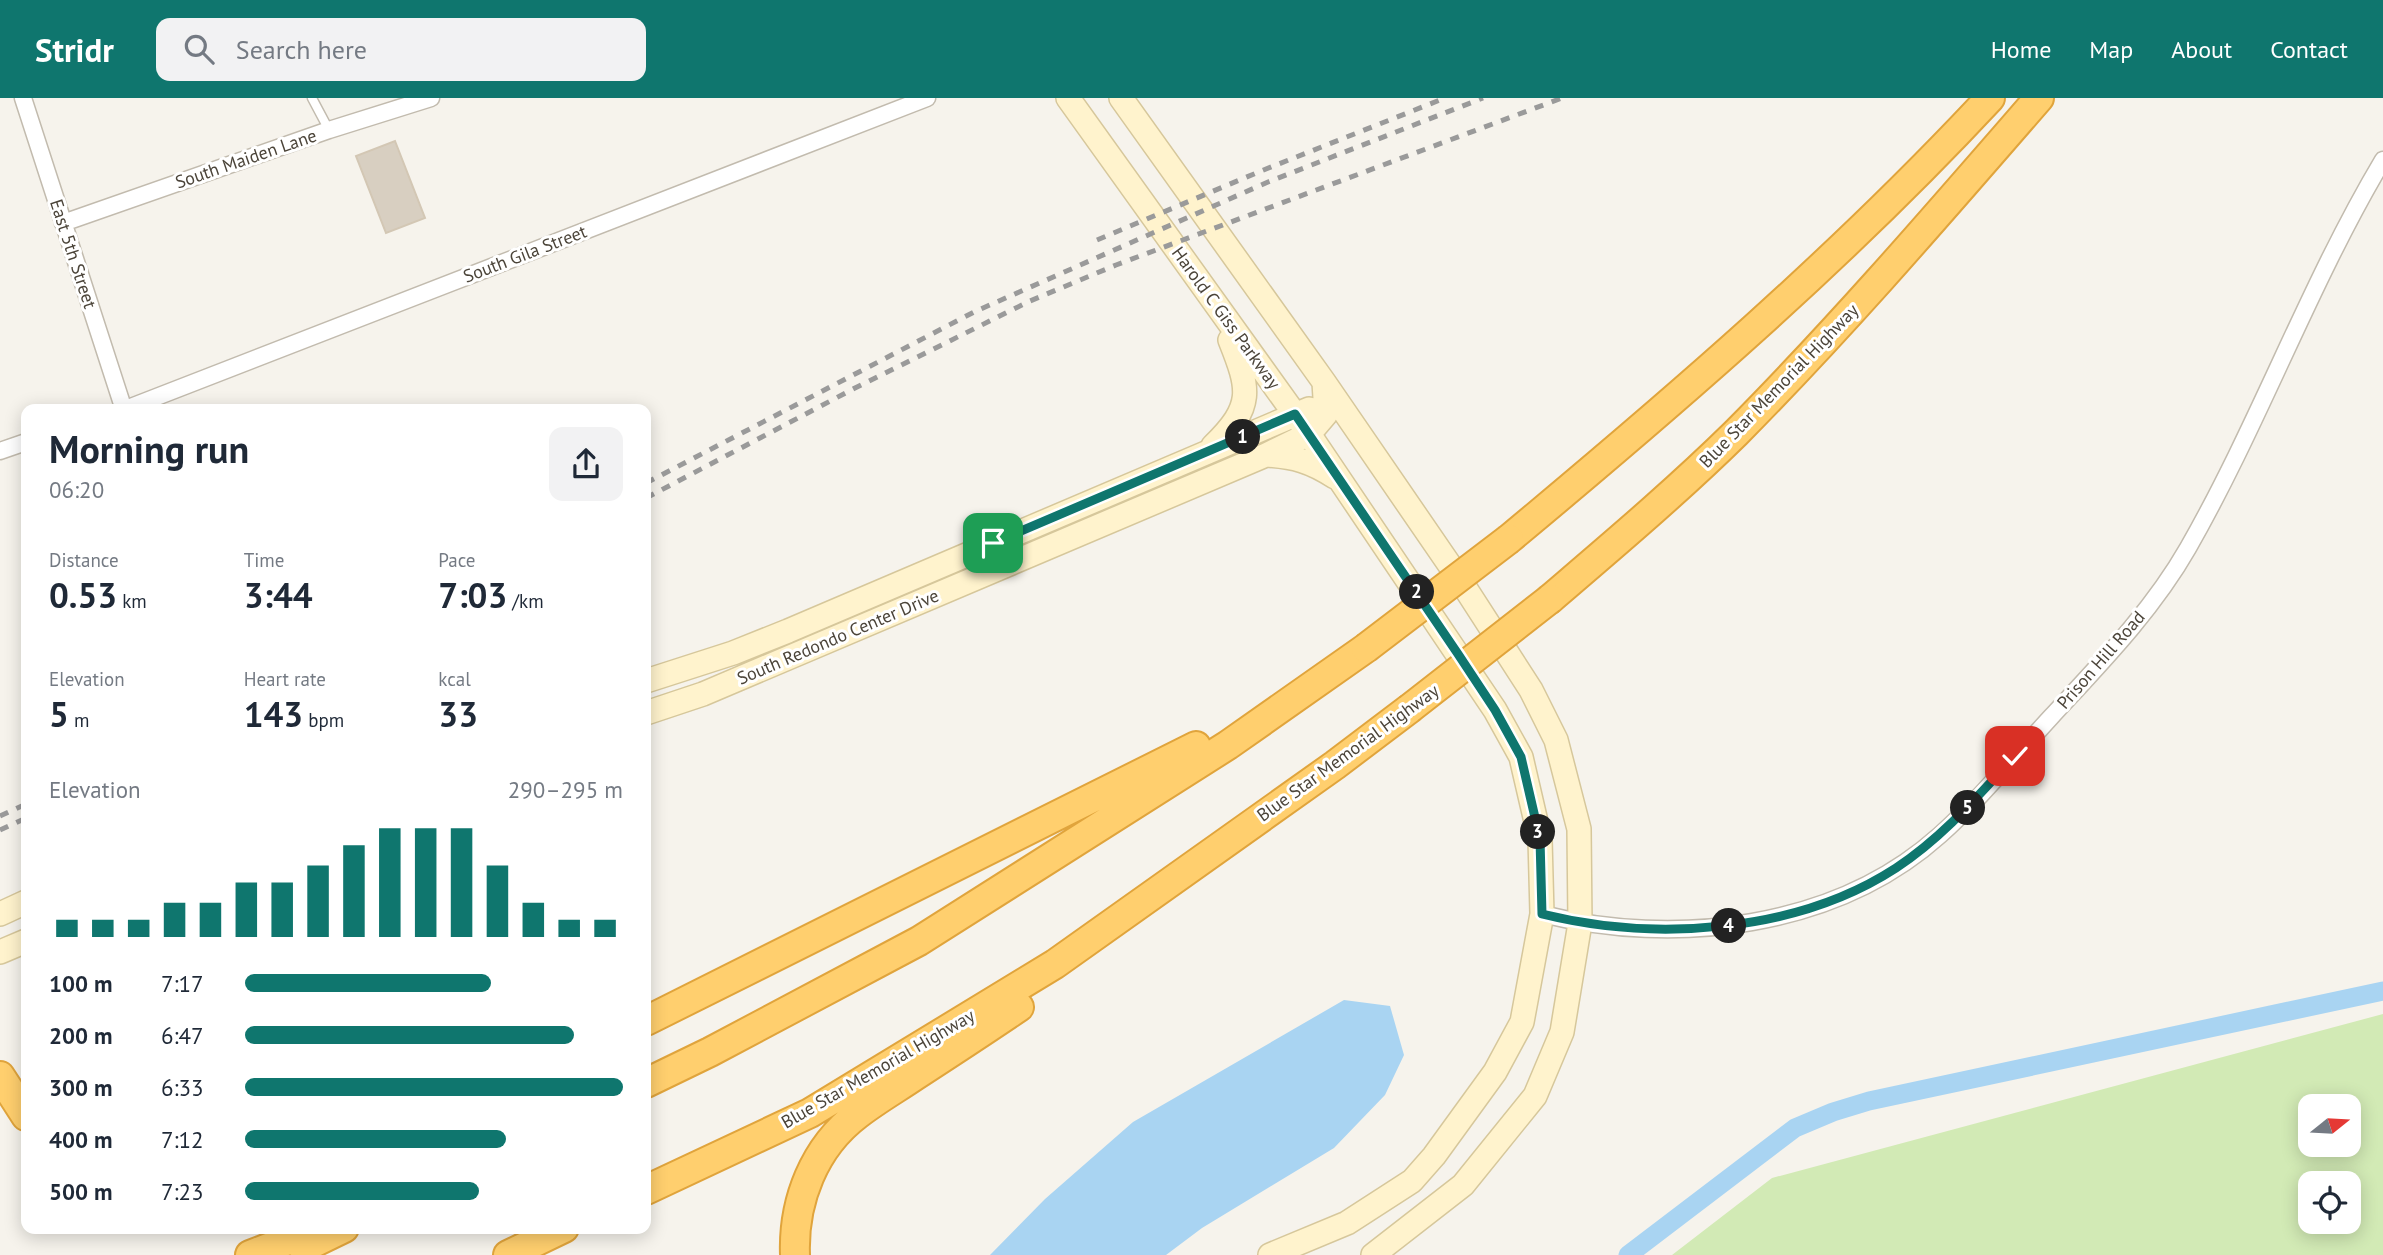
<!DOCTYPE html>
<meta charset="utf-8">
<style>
body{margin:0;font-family:"PT Sans",sans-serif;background:#f2f2f3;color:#1f2937;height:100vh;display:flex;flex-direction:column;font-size:26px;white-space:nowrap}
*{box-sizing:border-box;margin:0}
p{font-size:23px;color:#747a83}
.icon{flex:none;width:38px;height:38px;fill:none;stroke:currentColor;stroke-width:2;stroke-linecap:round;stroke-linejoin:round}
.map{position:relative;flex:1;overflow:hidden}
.details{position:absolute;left:21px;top:306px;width:630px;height:830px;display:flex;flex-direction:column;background:#fff;border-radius:14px;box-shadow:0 4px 18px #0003}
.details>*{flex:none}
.needle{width:46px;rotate:72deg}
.buttons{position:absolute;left:2298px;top:996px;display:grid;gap:14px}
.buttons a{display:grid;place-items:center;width:63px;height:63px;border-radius:14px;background:#fff;box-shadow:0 4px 18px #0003;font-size:35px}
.pin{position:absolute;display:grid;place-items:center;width:60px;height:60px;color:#fff;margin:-30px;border-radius:14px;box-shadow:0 4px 10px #0006}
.km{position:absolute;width:35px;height:35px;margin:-18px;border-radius:50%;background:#222;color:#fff;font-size:19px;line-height:35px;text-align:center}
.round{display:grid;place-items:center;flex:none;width:74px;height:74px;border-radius:14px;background:#f2f2f3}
.head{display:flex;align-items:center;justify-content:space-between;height:119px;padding:0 28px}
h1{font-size:38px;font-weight:700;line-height:52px}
.figures{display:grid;grid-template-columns:repeat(3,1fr);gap:10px;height:119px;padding:7px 28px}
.figures div{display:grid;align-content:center}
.figures b{font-size:35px;font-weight:700}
.figures small{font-size:19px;font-weight:400}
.figures p{font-size:19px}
.chart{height:196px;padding:14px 28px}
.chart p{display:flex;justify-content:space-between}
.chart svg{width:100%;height:126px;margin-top:7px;stroke:#0f766e;stroke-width:6}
ul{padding:0 28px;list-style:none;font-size:23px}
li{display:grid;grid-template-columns:112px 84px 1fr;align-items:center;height:52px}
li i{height:18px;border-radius:9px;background:#0f766e}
header{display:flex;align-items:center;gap:42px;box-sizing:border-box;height:98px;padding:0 35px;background:#0f766e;color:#fff}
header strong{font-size:33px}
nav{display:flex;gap:38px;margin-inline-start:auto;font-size:24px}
.search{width:490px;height:63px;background:#f2f2f3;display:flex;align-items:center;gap:18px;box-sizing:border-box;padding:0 24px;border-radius:14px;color:#747a83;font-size:26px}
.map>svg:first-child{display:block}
.green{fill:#d2eab5;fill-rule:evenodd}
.water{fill:#a9d4f2}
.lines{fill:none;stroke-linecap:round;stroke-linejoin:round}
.canal{stroke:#a9d4f2;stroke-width:19}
.building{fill:#d8cfc1;stroke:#d3c7b4;stroke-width:2}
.lane-casing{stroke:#c2bbae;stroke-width:11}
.street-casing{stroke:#c2bbae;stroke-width:19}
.secondary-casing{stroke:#d6c79b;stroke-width:26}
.highway-casing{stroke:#e0a43c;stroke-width:32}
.lane{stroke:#fff;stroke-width:8}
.street{stroke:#fff;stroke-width:16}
.secondary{stroke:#fff3cd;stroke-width:23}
.highway{stroke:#ffcf6e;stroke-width:28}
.rail{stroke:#9a9a9a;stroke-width:5;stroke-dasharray:9 9;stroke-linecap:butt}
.highway-bridge-casing{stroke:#e0a43c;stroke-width:32;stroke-linecap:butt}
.highway-bridge{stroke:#ffcf6e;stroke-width:28}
.route-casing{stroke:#fff;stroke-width:14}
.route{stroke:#0f766e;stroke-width:9}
.labels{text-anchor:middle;stroke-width:6;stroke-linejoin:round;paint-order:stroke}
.street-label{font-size:18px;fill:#4b4439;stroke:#fff}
</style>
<header>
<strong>Stridr</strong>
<div class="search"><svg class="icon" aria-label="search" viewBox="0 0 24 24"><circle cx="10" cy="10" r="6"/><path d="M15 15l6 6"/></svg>Search here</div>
<nav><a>Home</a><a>Map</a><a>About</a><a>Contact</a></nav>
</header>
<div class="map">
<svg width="2383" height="1157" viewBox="0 0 2383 1157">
<rect width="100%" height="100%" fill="#f6f3ec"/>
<!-- green -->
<path class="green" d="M2383,916V1157H1672L1772,1080ZM2348,1008V1046H2310V1008ZM2310,1085H2348V1124H2310Z"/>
<!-- water -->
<path class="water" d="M1344,902L1390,908L1404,957L1385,997L1334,1050L1202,1130L1166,1157H990L1045,1101L1133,1024Z"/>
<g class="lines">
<!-- canal -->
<path class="canal" d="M1628,1157L1795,1030L1833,1014L1869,1003L2383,893"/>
</g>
<!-- building -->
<path class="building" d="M395,43L425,120L386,135L356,58Z"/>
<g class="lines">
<!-- lane casing -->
<g class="lane-casing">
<path id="lane" d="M312,0L329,32"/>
</g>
<!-- street casing -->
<g class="street-casing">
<path id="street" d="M23,0L124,312
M63,125L329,32L431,0
M123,312L927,0
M0,353L26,344
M1542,816C1675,849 1835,831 1940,737C1980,701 2015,658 2051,619C2100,566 2152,513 2188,450C2260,324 2309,186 2383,62"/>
</g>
<!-- secondary casing -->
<g class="secondary-casing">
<path id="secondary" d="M1068,0L1309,336L1495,612L1521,659L1540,741L1542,816L1522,924L1495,974L1434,1058L1412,1083L1347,1125L1270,1157
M1121,0L1324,284L1460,482L1531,592L1556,642L1579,731L1580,825L1562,934L1535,998L1463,1087L1373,1157
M1213,348C1254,308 1250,292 1230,242
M1266,357C1295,359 1310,363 1335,379
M646,583L733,555L788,533L1309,311
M646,615L703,596L1266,357L1309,336L1326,316L1324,284
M0,816L26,804
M0,854L26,843"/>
</g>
<!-- highway casing -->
<g class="highway-casing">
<path id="highway" d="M1509,441C1676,302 1841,160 1990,0
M1550,501C1613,447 1677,393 1736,335C1842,228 1940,114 2039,0
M646,923L1196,648
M0,978L26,1018
M646,985L710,954L919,843L1228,647L1366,550
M646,1092L810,1015L1055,866L1335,667L1409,611
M303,1150L344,1130
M250,1157L319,1130
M508,1157L564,1130
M795,1157C793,1103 814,1049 858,1016C876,1002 897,990 916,977C950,955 985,932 1019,909"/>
</g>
<!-- lane -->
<use href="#lane" class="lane"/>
<!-- street -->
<use href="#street" class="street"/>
<!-- secondary -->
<use href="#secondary" class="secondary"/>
<!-- highway -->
<use href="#highway" class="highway"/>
<!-- rail -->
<path class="rail" d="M1097,142L1261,73L1445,0
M646,385L974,214L1268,84L1483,0
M646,400L855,290L1030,203L1116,167L1562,0
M0,718L26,706
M0,732L26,720"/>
<!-- highway-bridge casing -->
<g class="highway-bridge-casing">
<path id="highway-bridge" d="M1366,550L1509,441
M1409,611L1550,501"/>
</g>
<!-- highway-bridge -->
<use href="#highway-bridge" class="highway-bridge"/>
</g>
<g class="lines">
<!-- route casing -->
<g class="route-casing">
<path id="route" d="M993,445L1295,316L1458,556L1495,612L1521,659L1540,741L1542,816C1655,844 1796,835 1896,770C1942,740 1978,698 2015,658"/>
</g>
<!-- route -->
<use href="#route" class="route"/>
</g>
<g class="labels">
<!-- street labels -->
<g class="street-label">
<text transform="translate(246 61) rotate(-19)" y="6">South Maiden Lane</text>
<text transform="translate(73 156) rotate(72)" y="6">East 5th Street</text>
<text transform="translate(525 156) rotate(-21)" y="6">South Gila Street</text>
<text transform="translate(1226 220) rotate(54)" y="6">Harold C Giss Parkway</text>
<text transform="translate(1779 288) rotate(-46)" y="6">Blue Star Memorial Highway</text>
<text transform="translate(838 539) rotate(-23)" y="6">South Redondo Center Drive</text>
<text transform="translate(2101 562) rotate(-49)" y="6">Prison Hill Road</text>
<text transform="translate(1348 655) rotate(-36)" y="6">Blue Star Memorial Highway</text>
<text transform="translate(878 971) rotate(-30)" y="6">Blue Star Memorial Highway</text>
</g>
</g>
</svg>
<div class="buttons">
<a><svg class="needle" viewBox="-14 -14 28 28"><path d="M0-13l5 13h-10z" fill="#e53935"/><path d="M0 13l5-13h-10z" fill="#747a83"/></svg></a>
<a><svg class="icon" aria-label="locate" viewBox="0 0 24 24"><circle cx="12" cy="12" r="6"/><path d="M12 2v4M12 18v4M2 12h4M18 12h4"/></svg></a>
</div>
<div class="pin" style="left:993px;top:445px;background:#1e9e55"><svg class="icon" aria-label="arrive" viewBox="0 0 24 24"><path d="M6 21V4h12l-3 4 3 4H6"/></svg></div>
<div class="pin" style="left:2015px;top:658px;background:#d93025"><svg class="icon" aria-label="check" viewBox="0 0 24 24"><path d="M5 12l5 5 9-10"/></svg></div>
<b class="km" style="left:1243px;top:339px">1</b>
<b class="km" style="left:1417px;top:494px">2</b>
<b class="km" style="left:1538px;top:734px">3</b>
<b class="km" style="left:1729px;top:828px">4</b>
<b class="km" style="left:1968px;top:710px">5</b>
<section class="details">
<div class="head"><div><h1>Morning run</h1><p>06:20</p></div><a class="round"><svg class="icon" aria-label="share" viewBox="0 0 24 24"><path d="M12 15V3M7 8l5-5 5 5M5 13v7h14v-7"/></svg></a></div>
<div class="figures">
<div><p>Distance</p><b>0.53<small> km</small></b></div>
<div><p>Time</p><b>3:44</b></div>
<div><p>Pace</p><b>7:03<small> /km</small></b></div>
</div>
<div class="figures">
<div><p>Elevation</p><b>5<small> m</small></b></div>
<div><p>Heart rate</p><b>143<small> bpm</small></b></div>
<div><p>kcal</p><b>33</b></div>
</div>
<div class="chart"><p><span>Elevation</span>290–295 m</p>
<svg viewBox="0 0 160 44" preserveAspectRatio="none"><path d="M5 44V38M15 44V38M25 44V38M35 44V32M45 44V32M55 44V25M65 44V25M75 44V19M85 44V12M95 44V6M105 44V6M115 44V6M125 44V19M135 44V32M145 44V38M155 44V38"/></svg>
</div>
<ul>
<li><b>100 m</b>7:17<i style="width:65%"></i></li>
<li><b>200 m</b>6:47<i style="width:87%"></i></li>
<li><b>300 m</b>6:33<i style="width:100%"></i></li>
<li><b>400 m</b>7:12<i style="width:69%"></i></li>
<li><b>500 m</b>7:23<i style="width:62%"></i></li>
</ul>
</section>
</div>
